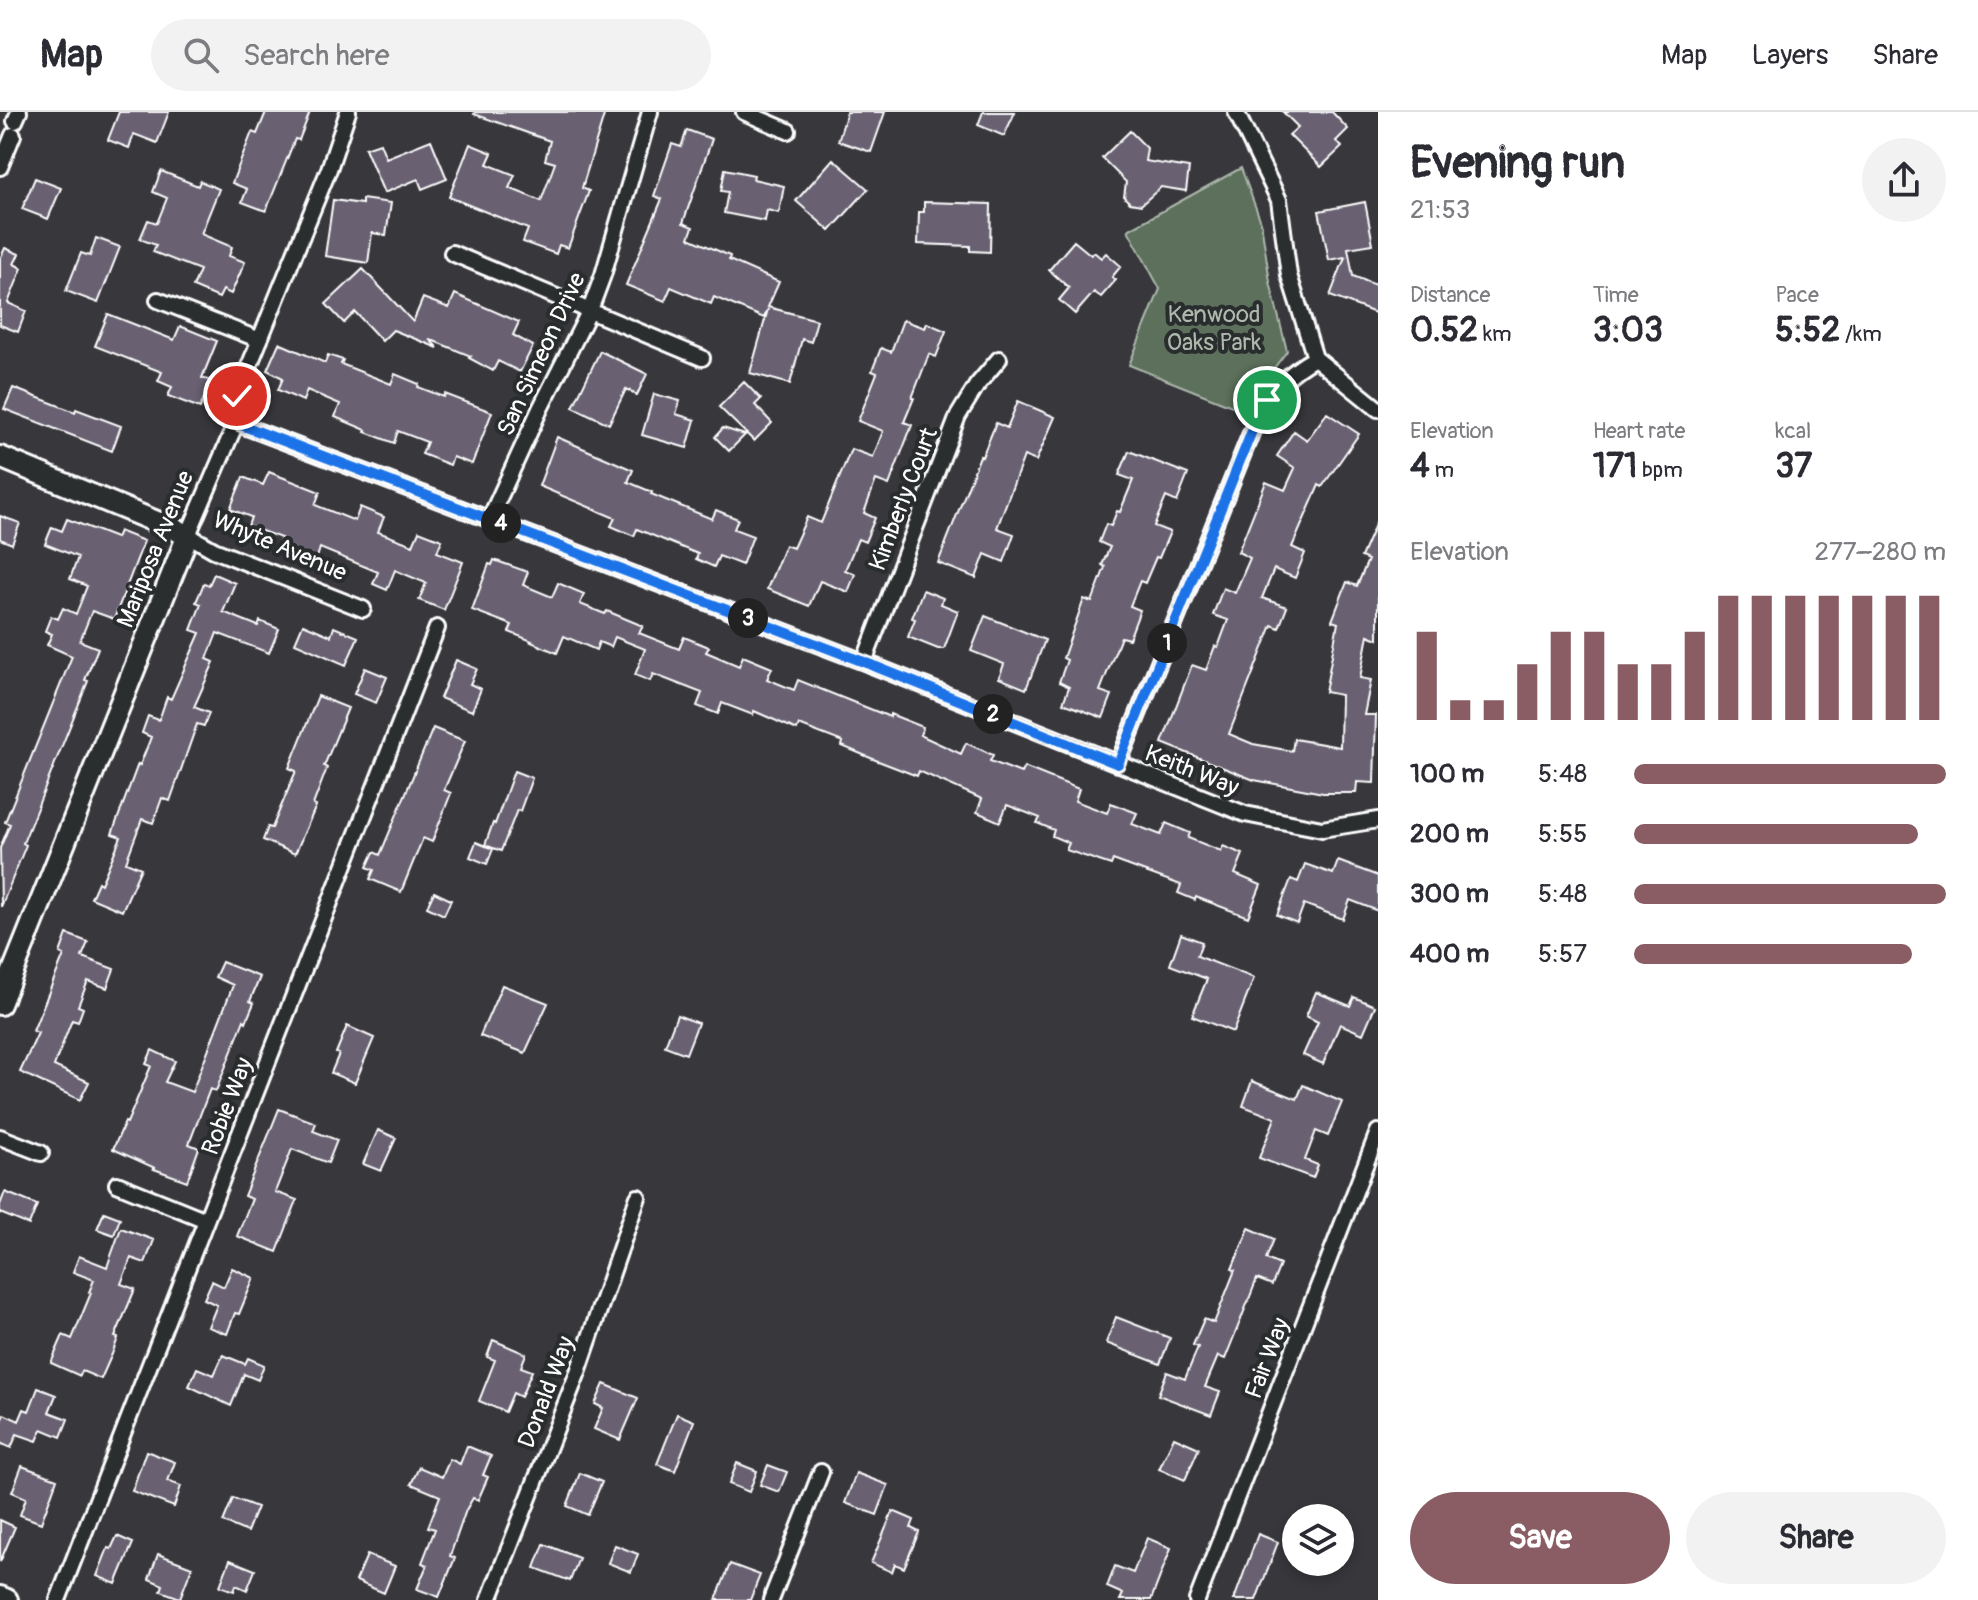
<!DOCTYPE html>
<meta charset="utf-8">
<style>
body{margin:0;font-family:Pangolin,sans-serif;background:#f2f2f3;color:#2b2b33;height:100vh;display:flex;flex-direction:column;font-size:30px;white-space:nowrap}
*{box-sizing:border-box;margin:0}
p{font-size:26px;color:#7c7c81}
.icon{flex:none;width:44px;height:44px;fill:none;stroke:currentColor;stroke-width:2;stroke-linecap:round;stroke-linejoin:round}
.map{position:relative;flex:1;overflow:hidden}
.details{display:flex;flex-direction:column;background:#fff;width:600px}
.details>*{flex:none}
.buttons{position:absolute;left:1282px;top:1392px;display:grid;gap:16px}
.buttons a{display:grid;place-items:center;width:72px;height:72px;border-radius:50%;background:#fff;box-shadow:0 4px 12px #0003;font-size:40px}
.pin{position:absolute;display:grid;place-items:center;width:68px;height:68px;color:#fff;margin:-34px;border:4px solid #fff;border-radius:50%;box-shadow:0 2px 8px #0007}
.km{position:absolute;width:40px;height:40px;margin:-20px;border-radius:50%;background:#222;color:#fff;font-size:22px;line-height:40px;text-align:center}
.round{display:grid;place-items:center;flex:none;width:84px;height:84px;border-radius:42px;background:#f2f2f3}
.summary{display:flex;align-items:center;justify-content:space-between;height:136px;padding:0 32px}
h1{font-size:44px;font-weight:700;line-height:60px}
.metrics{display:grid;grid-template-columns:repeat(3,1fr);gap:12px;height:136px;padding:8px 32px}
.metrics div{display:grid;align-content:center}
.metrics b{font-size:34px;font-weight:700}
.metrics small{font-size:22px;font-weight:400}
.metrics p{font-size:22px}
.chart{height:224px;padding:16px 32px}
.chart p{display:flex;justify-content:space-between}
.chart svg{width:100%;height:144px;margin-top:8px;stroke:#8a5d65;stroke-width:6}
.primary-button{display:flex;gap:16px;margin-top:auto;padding:16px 32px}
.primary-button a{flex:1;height:92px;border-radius:48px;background:#8a5d65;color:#fff;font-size:32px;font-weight:700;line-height:92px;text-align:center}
.primary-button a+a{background:#f2f2f3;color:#2b2b33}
ul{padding:0 32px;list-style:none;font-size:26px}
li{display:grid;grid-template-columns:128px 96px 1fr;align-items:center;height:60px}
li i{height:20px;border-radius:10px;background:#8a5d65}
header{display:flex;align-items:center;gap:48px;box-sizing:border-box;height:112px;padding:0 40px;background:#fff;border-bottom:2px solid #e1e1e2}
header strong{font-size:38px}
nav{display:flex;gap:44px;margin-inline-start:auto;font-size:28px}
.search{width:560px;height:72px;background:#f2f2f3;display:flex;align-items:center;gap:20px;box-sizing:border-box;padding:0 28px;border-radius:44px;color:#7c7c81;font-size:30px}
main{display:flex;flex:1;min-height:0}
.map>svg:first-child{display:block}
.green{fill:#5c705b;stroke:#aeb8ad;stroke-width:2}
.building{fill:#696172;stroke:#fff;stroke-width:2}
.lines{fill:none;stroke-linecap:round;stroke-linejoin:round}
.street-casing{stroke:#fff;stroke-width:20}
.secondary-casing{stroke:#fff;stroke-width:26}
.street{stroke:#2a2d2e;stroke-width:14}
.secondary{stroke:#2a2d2e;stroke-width:20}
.route-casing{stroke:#fff;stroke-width:16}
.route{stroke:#1a73e8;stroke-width:10}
.labels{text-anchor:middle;stroke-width:8;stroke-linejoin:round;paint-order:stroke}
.park-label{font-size:24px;fill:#aeb8ad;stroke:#2a2d2e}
.street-label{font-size:24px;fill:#fff;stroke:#2a2d2e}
</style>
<header>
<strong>Map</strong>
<div class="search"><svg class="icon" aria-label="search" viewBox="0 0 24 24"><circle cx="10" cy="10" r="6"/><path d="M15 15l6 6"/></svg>Search here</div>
<nav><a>Map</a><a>Layers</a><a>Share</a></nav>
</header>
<main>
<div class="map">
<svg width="1378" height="1488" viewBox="0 0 1378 1488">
<rect width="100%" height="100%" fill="#37373c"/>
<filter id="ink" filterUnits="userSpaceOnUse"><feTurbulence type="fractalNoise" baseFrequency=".0125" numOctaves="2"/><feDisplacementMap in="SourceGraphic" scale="16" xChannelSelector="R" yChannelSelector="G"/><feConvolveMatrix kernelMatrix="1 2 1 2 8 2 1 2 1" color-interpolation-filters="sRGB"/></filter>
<g filter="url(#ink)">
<!-- green -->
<path class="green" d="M1241,56L1261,110L1270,170L1287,239L1242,298L1129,253L1160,177L1128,118Z"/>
<!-- building -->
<path class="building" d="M119,0H169L157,31L134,22L129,36L108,28Z
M266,0H310L299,28L295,27L266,99L242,90L247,77L232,71L252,20L257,22Z
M475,0H605L582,76L589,79L568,136L559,133L556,142L523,130L528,117L449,85L470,32L492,41L487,52L515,63L509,76L541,89L555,51L545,48L550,29L474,2Z
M847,0H885L871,40L838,29Z
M983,0H1015L1004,24L978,13Z
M1283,0H1332L1348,17L1336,29L1342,35L1321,55L1289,23L1298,15Z
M687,18L712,27L683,111L693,115L689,126L730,144L729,148L779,170L768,195L817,208L811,230L802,227L790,272L750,261L768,197L764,206L714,185L711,192L671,175L665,189L626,173L662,87L654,84L672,32L681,35Z
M1130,19L1147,36L1145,49L1189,56L1186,79L1161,75L1141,93L1130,91L1124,85L1126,70L1102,46Z
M431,28L447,67L422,77L418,67L384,81L365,36L380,31L386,46Z
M833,47L868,77L830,119L796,89Z
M725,57L754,63L753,67L784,74L779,101L767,98L765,109L724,101L728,80L721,79Z
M161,59L198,74L200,69L219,77L201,122L232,135L229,144L245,150L231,182L223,178L219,186L193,175L200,158L153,140L156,133L140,127L148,108L157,111L167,86L153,80Z
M35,66L61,76L48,107L22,97Z
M362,87L391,91L386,123L372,121L368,151L325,144L333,88L362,92Z
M924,90L991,92L990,140L970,139V134L918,132L919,100H924Z
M1365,90L1373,132L1348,136L1353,164L1378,174V202L1330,184L1345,145L1329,148L1319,99Z
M96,126L120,135L98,191L66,179L81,141L90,144Z
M1074,129L1091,143L1094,140L1101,146L1106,141L1121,154L1112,165L1116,168L1101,185L1094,180L1075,202L1059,188L1069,176L1049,158Z
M5,136L19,142L14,152L22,156L8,191L26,199L18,220L0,213V147Z
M363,157L413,210L423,186L449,196L455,182L519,210L513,223L533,234L520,260L498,249L493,259L469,246L471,244L429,227L438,236L393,218L382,229L355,200L344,211L326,192Z
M108,202L174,228L180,214L217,229L202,266L211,269L200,296L168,284L172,275L158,269L162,260L95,234Z
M903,208L925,216L927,211L946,219L936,245L929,242L912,286H914L904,310L912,313L889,373L876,368L864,401L875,406L865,430L858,427L845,458L855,462L848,480L820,469L809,494L767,477L785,433L793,436L807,405L821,411L851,337L873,345L883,319L858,309L877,261L872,259L881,236L891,240Z
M279,231L325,251L328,243L343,248L341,252L391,272L395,262L419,272L418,275L444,285L445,282L492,300L472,352L453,345L450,353L422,342L427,330L398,319L394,331L365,320L366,318L335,305L340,292L307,278L303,289L278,278L283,266L267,258Z
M600,239L647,262L637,283L626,277L609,312L573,295Z
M744,270L761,287L755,293L772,311L754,329L719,295Z
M13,276L75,300L76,297L121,314L112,339L4,297Z
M654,282L680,289L676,302L695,308L687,336L642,323Z
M1018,289L1055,305L1036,349L1024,344L997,416L1014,422L1004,450L985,442L976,466L938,451L980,344L982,345L996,311L1007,316Z
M1327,301L1359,322L1322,375L1319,373L1292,435L1305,441L1295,466L1274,457L1262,486L1287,495L1279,516L1272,513L1229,622L1253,632L1292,639L1294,627L1340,635L1341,583L1325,580L1338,511L1332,509L1347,470L1357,474L1368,448L1361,445L1378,406V527L1368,523L1360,566L1371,568L1364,603H1376L1374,671L1357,670L1356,681H1323L1254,668L1162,631L1192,553L1206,558L1215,534L1218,535L1228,508L1213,503L1223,476L1235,481L1250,446L1238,440L1266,370L1285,378L1295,356L1277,344L1294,319L1307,328Z
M723,316L745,323L729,339L715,325Z
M557,325L633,358L628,370L652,380L651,382L712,407L716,398L738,407L734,417L753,424L742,453L719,444L714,455L696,447L698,442L637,417L634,424L611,414L615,406L539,374Z
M1129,339L1188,362L1177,390L1166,385L1154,414L1170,420L1159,446L1156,445L1145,471L1140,469L1130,494L1140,498L1129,527L1121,525L1100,579L1112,583L1103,606L1063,591L1069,575L1059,570L1067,548L1063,546L1084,487L1092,490L1105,455L1102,453L1110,435L1099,430L1106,412L1111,414L1117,399L1120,400L1133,368L1119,363Z
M269,360L320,380L315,393L355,409L360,395L384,405L378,420L413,433L419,419L442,428L437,440L463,450L444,498L419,488L426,471L395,458L387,478L373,472L378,460L320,436L316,449L278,434L281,426L248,414L251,405L230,397L243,365L263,373Z
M0,404L20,411L12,432L0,427Z
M67,407L116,426L119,419L144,429L114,507L92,499L80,529L98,536L85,568L88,569L23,731L26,733L1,795L0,736L10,712L5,710L72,544L47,533L52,522L45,519L51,504L58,507L63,496L76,502L87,474L70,467L78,445L45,432L52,415L62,419Z
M494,448L528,460L523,473L552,485L558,471L584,482L580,492L605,502L607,499L643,514L639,521L679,537L684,525L709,535L706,540L739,554L743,544L772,556L767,567L794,578L798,568L890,605V602L923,615L920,623L961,642L966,631L993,643L990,649L1021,661L1024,655L1079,677L1075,689L1107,701L1111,691L1137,701L1132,712L1161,723L1166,711L1190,721L1188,726L1221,739L1223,734L1243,742L1235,762L1261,773L1248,805L1196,785L1195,788L1178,781L1181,773L1140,758L1113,748L1111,753L1066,738L1069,731L1052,724L1054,718L1037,711L1040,706L1007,693L1000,710L977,700L982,687L919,659L917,664L873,647L842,634L843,630L799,613L797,618L754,599L753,603L722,591L718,602L697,594L702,581L653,562L650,569L635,563L645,537L615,525L611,535L599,530L596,538L564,524L557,541L531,530L532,529L509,520L512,513L472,498L489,452L492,453Z
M214,462L235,471L223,500L258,514L260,509L279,517L269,541L217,521L207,547L214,550L194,595L209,601L204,614L197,612L170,689L162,686L153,711L142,707L126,750L141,756L122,799L91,786L98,770L101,772L121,725L112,722L138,652L140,653L151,625L142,621L148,604L159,608L167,585L171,587L200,521L191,518L201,492L196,490L204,471L209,473Z
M923,478L943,486L941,492L958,499L944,537H938L908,525L915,507L912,506Z
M985,504L1045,528L1026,577L999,566L1004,552L971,539Z
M303,512L331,524L334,515L358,525L346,553L295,531Z
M456,548L477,557L470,572L481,577L472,599L440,586Z
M365,556L387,565L376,591L354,582Z
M318,584L348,596L324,654L327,656L313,693L316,694L295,742L263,728L268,715L272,716L296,659L289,656Z
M433,616L465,629L444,678L451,681L432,730L423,726L401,780L370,767L374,758L367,755L374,740L380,743Z
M514,659L532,666L520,699L517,698L501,739L485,733L493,711L495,712Z
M476,730L493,737L487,752L470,745Z
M1338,749L1378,764V799L1350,788L1343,807L1304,792L1297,811L1277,803L1291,767L1298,770L1305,752L1333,762Z
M434,780L451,788L444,803L427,795Z
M67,822L88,830L82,845L114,857L107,876L88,869L78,894L83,896L78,910L72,908L54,954L89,970L80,988L20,960L38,921L33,919L64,843L60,841Z
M1181,822L1202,830L1197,844L1254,866L1233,920L1192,904L1207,867L1170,853Z
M222,850L260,865L250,889L254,891L246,910L244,908L216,979L210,977L189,1032L199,1036L187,1069L154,1057L155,1056L113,1037L125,1010L127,1011L151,954L146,952L152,938L175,949L165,970L192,980L233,873L215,865Z
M502,873L548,891L525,941L480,924Z
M1316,880L1350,894L1354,885L1375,894L1363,922L1340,912L1323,952L1303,943L1318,910L1306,904Z
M677,903L698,911L686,942L665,934Z
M347,914L374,926L355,971L331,961L339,942L336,941Z
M1252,969L1297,987L1303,973L1342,990L1328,1024L1316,1019L1305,1048L1318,1053L1313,1066L1259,1046L1275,1006L1243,994Z
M279,997L316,1011L313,1019L337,1028L328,1051L292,1037L275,1080L297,1088L277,1140L237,1124L252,1087L244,1084Z
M378,1018L396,1026L381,1059L363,1052Z
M5,1080L37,1093L29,1113L0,1101V1093Z
M104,1100L120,1106L114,1123L97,1117Z
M121,1116L154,1128L145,1151L131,1146L121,1172L135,1177L115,1225L118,1226L112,1242L101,1267L82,1259L80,1264L51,1251L63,1223L72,1227L91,1181L89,1180L94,1168L73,1160L79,1144L107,1155Z
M1249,1116L1274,1127L1266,1147L1280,1153L1272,1173L1257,1167L1225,1247L1218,1244L1205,1275L1220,1280L1211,1303L1158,1283L1167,1260L1185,1267L1198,1235L1193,1233L1204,1207L1214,1211L1235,1158L1232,1157Z
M232,1156L254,1166L239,1202L235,1201L227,1222L208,1215L217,1193L204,1187L212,1169L224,1175Z
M1116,1205L1170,1226L1160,1252L1106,1231Z
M493,1228L526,1242L521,1255L532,1259L521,1285L513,1281L505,1300L479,1289L495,1248L487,1245Z
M223,1243L245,1252L248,1246L264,1253L258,1268L244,1262L231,1294L189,1274L197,1256L214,1263Z
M604,1272L638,1286L620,1328L594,1317L603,1296L595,1292Z
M38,1276L56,1283L49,1300L68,1307L61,1325L42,1317L37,1329L17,1322L11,1336L0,1331V1312L4,1302L19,1309L24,1297L29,1299Z
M677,1302L694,1309L675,1359L657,1352Z
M1174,1325L1199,1336L1185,1368L1159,1357Z
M467,1334L491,1344L483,1363L488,1365L478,1388L473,1386L466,1398L450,1444L455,1446L439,1485L417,1477L427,1453L422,1451L435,1417L428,1415L440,1384L411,1372L419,1355L442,1365L450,1347L460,1352Z
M146,1339L175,1350L168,1369L181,1374L174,1395L132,1379Z
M737,1351L757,1359L749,1380L729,1372Z
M768,1353L787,1360L779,1380L760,1373Z
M22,1354L57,1367L41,1411L20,1403L26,1386L12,1380Z
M580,1361L602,1370L588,1403L567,1394Z
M856,1361L888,1373L877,1403L845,1391Z
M233,1386L257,1395L247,1420L223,1410Z
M893,1399L914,1408L911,1416L919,1420L904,1456L895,1452L892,1460L871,1451Z
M0,1408L15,1415L0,1450Z
M1258,1422L1278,1430L1256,1488H1234Z
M117,1424L133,1431L116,1472L97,1464L108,1436L111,1437Z
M1147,1426L1171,1436L1151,1488H1120L1123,1482L1107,1475L1115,1454L1133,1461Z
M544,1432L579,1446L570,1469L535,1456Z
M615,1433L638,1442L631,1460L608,1451Z
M158,1442L192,1455L180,1486L161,1479L163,1473L149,1467Z
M367,1443L395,1454L384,1481L356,1469Z
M230,1448L255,1458L247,1478L236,1473L234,1479L220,1474Z
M730,1452L760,1463L750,1488H716Z"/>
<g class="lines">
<!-- street casing -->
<g class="street-casing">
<path id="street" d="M348,0L329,57L237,284L236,311L188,423L214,438L363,497
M744,0L788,19
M1236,0L1279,88L1289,163L1315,246L1378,297
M15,9L19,0
M0,55L13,23
M452,141L702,246
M158,188L260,228
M236,311L864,550L1245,702L1322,717L1378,708
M490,406L540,297L590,198L603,163L650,0
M864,550L958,304L977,273L999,247
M1118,652L1258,304C1273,277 1288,261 1315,246
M0,1025L41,1041
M117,1072L206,1108
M58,1488L437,516
M489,1488L578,1260L638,1085
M771,1488L821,1360
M1197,1488L1378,1020"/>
</g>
<!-- secondary casing -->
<g class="secondary-casing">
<path id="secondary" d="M0,345L188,423L0,892
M0,1485L7,1488"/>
</g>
<!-- street -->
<use href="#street" class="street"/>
<!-- secondary -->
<use href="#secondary" class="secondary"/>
</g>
</g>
<g class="lines" filter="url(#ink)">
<!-- route casing -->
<g class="route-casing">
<path id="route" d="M237,284L236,311L864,550L1118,652L1258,304L1267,288"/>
</g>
<!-- route -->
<use href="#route" class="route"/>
</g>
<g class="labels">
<!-- park labels -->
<g class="park-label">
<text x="1214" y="210">Kenwood<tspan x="1214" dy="28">Oaks Park</tspan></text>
</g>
<!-- street labels -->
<g class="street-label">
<text transform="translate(541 242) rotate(-65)" y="8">San Simeon Drive</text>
<text transform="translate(903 387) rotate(-69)" y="8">Kimberly Court</text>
<text transform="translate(280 434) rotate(23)" y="8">Whyte Avenue</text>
<text transform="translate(155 437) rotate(-68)" y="8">Mariposa Avenue</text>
<text transform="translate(1192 658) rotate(22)" y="8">Keith Way</text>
<text transform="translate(227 994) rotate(-69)" y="8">Robie Way</text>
<text transform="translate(1267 1246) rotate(-69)" y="8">Fair Way</text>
<text transform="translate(546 1280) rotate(-69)" y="8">Donald Way</text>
</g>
</g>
</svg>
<div class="buttons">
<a><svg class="icon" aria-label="layers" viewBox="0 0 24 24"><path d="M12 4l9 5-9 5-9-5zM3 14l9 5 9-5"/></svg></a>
</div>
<div class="pin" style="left:1267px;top:288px;background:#1e9e55"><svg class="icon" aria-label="arrive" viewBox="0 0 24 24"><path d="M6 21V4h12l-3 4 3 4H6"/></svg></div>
<div class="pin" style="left:237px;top:284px;background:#d93025"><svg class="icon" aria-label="check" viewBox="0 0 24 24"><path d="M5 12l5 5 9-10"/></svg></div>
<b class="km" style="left:1167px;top:531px">1</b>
<b class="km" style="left:993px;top:602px">2</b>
<b class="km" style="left:748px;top:506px">3</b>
<b class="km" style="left:501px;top:411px">4</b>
</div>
<section class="details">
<div class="summary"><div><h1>Evening run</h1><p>21:53</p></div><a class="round"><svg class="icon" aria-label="share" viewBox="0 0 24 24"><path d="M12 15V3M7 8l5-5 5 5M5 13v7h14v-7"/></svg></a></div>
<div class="metrics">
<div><p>Distance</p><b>0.52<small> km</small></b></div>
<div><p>Time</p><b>3:03</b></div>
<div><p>Pace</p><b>5:52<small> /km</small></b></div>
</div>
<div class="metrics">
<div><p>Elevation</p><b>4<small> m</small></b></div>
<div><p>Heart rate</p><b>171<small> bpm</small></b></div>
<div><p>kcal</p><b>37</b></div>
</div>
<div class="chart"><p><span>Elevation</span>277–280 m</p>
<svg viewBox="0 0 160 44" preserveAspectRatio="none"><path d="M5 44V17M15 44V38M25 44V38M35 44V27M45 44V17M55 44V17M65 44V27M75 44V27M85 44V17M95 44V6M105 44V6M115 44V6M125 44V6M135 44V6M145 44V6M155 44V6"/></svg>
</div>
<ul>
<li><b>100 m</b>5:48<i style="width:100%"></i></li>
<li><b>200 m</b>5:55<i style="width:91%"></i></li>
<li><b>300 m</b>5:48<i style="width:100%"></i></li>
<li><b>400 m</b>5:57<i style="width:89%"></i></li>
</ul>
<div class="primary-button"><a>Save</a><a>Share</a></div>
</section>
</main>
